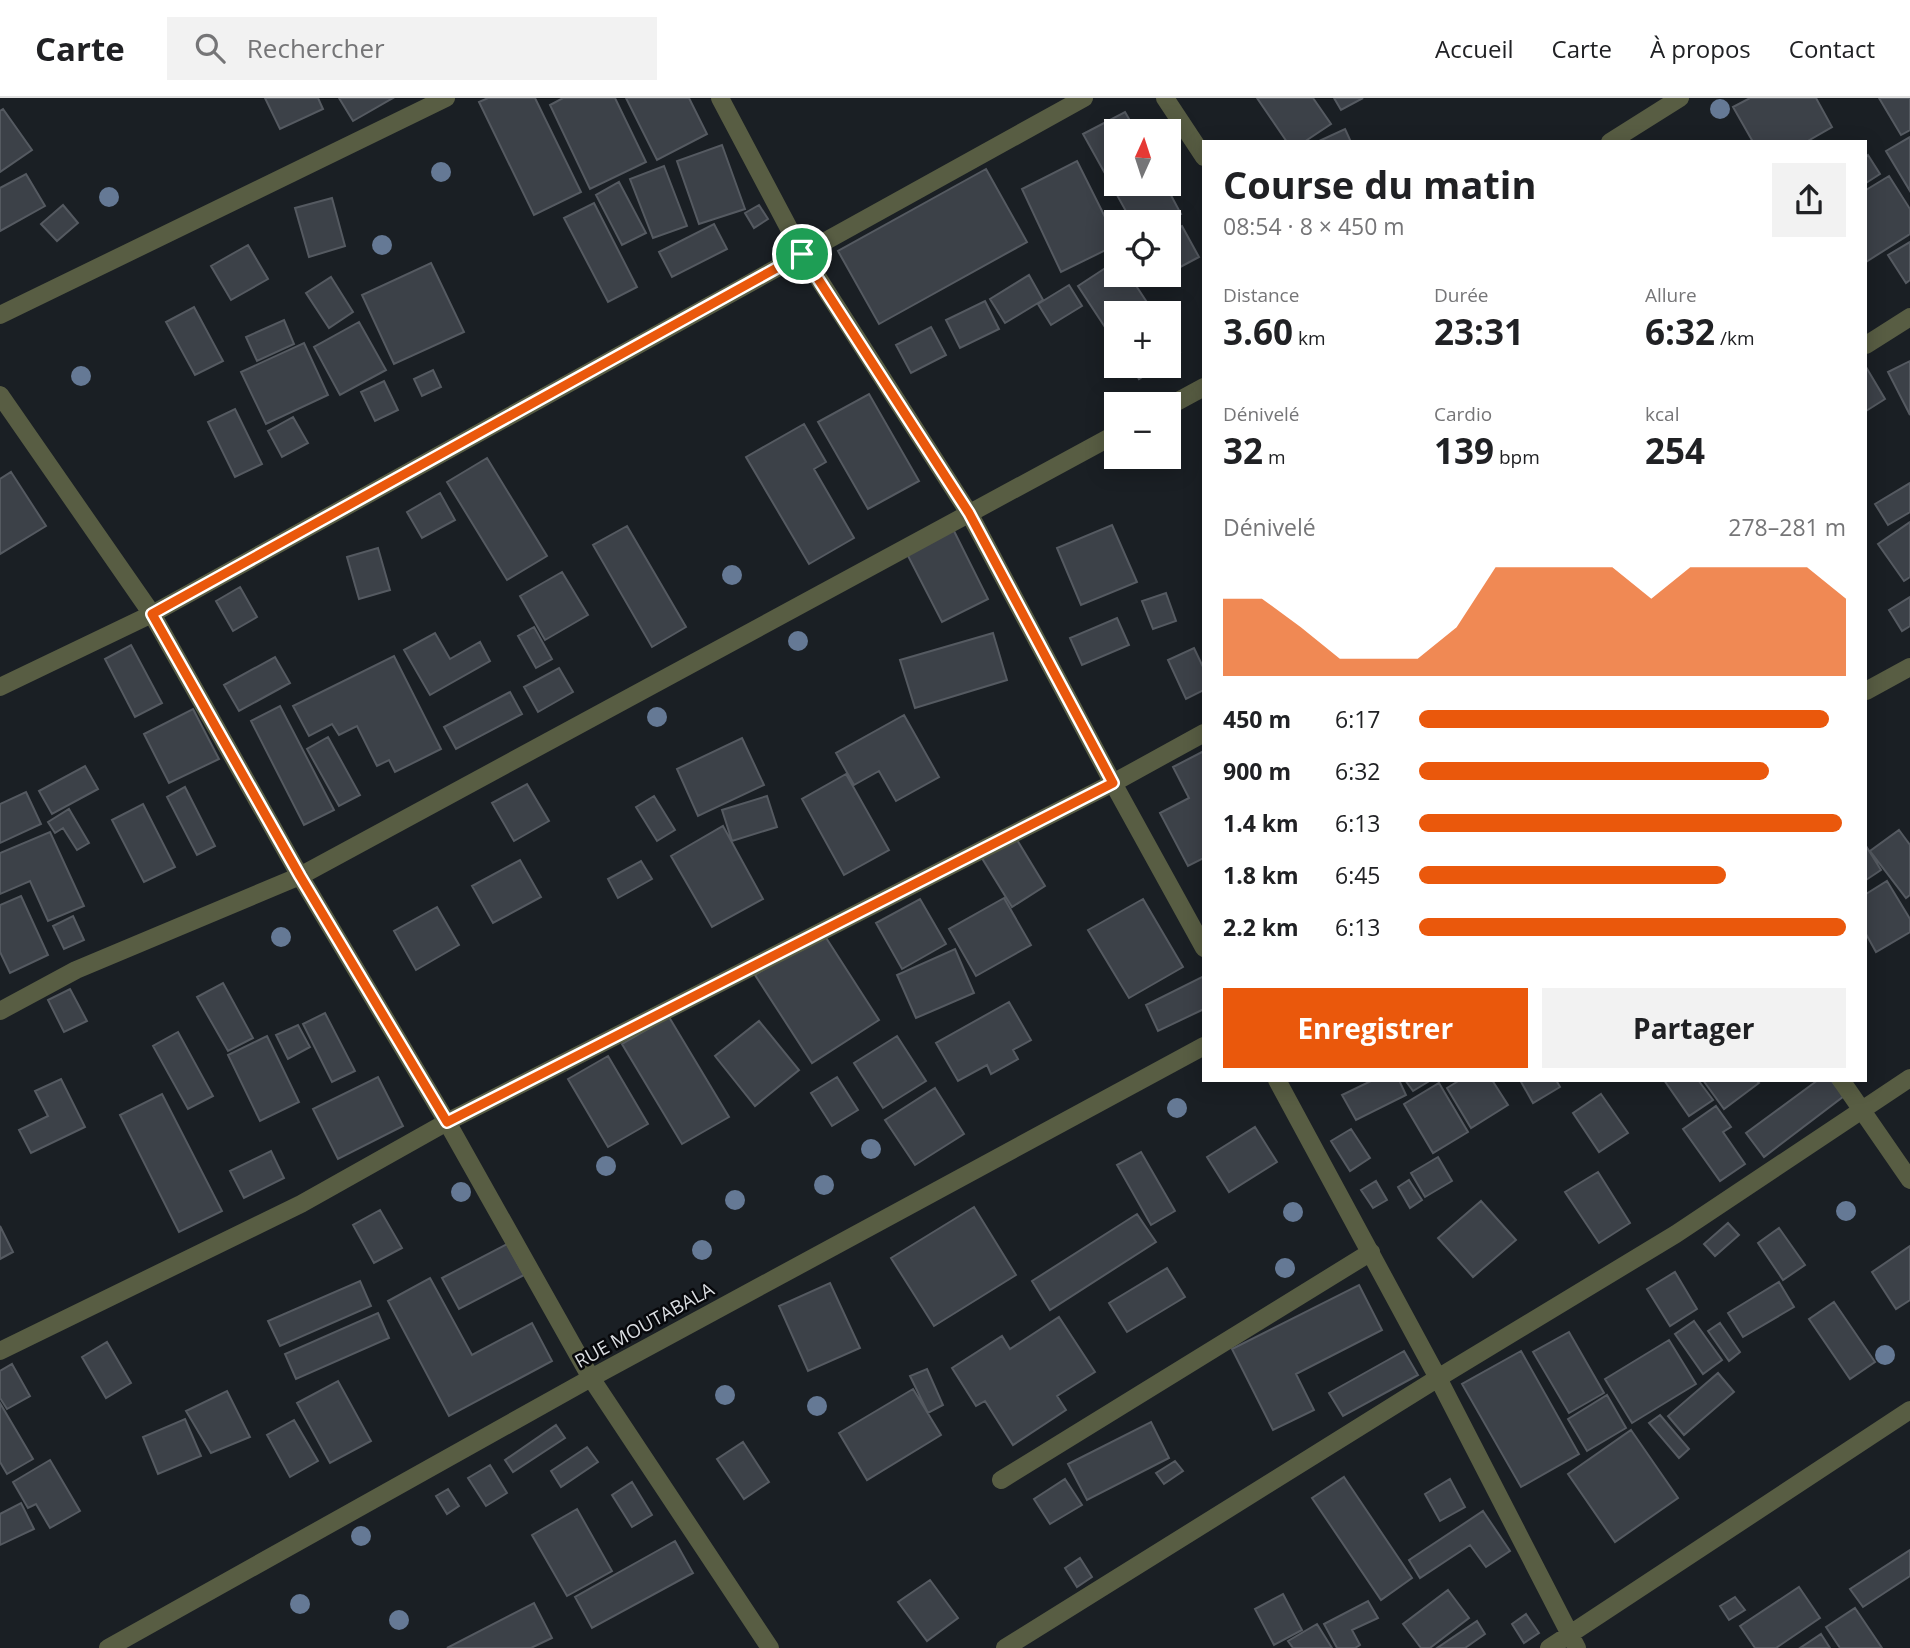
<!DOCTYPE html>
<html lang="fr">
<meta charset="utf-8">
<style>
body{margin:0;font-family:"Open Sans",sans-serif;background:#f2f2f2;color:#202124;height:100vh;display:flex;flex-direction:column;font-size:26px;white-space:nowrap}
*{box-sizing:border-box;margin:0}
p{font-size:23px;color:#757577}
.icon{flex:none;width:38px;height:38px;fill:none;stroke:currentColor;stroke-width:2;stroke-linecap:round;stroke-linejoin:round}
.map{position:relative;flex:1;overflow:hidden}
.sheet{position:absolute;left:1202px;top:42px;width:665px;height:942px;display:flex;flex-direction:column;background:#fff;border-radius:0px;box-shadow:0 4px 18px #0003}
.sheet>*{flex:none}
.needle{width:46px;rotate:3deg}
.buttons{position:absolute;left:1104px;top:21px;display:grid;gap:14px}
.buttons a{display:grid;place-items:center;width:77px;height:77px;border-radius:0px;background:#fff;box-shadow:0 4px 18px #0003;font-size:35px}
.pin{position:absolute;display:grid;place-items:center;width:60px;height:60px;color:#fff;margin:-30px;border:4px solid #fff;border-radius:50%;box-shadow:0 2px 7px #0007}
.round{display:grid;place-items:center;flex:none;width:74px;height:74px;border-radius:0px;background:#f2f2f2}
.overview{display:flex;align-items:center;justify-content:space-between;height:119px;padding:0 21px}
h1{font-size:38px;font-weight:700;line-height:52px}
.figures{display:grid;grid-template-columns:repeat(3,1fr);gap:10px;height:119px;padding:7px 21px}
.figures div{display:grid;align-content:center}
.figures b{font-size:35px;font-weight:700}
.figures small{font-size:19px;font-weight:400}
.figures p{font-size:19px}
.chart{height:196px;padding:14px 21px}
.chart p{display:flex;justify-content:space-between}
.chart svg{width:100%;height:126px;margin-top:7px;fill:#ea580c;opacity:.7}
.action{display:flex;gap:14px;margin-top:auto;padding:14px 21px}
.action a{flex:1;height:80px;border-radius:0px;background:#ea580c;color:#fff;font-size:28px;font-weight:700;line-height:80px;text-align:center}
.action a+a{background:#f2f2f2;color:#202124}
ul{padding:0 21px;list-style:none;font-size:23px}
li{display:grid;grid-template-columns:112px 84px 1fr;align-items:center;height:52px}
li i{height:18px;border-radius:9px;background:#ea580c}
header{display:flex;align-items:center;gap:42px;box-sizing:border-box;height:98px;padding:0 35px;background:#fff;border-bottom:2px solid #e0e0e0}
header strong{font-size:33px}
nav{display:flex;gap:38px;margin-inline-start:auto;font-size:24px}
.search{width:490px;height:63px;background:#f2f2f2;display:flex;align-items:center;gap:18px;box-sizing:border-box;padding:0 24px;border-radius:0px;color:#757577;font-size:26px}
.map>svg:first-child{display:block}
.building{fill:#3c4148;stroke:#555a61;stroke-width:2}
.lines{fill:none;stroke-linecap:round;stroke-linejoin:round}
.minor{stroke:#585d43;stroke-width:18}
.tree{fill:#657995}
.route-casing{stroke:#fff;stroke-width:14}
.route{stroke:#ea580c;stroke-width:9}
.labels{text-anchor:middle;stroke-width:5;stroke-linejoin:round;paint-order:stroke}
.street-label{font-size:19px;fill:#dbdee2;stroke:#07080b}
</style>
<header>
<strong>Carte</strong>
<div class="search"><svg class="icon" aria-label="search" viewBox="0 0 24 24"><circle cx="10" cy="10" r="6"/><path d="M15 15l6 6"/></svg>Rechercher</div>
<nav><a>Accueil</a><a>Carte</a><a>À propos</a><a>Contact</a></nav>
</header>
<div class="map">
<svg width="1910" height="1550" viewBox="0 0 1910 1550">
<rect width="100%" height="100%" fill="#1a1f24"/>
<!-- building -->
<path class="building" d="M265,0H318L323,11L280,31Z
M339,0H393L353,23Z
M488,0H535L581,94L534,117L479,4Z
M563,0H615L646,64L590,91L550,7Z
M626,0H689L707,36L657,62Z
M1257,0H1313L1331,26L1304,44H1287Z
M1334,0H1363L1341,12Z
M1750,0H1816L1832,29L1806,44H1753L1733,9Z
M1879,0H1910V32L1901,37Z
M3,11L32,52L0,74V13Z
M1125,14L1136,33H1116V86H1165L1181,116L1165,124H1132L1083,36Z
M1345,31L1351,44H1317Z
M1910,39V93L1886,53Z
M722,47L745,111L699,126L677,63Z
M1868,57L1880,76L1866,85V59Z
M1077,63L1116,141V147L1061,174L1022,91Z
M664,68L687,128L653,140L630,81Z
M986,71L1027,144L879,226L838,153Z
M26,76L45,108L0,133V90Z
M1889,78L1910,111V136L1866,164V92Z
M619,84L646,135L622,147L596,97Z
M332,100L345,148L309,159L295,110Z
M594,105L637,189L608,204L564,120Z
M63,107L78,125L57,143L41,126Z
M759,107L768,121L754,130L745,115Z
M714,126L727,151L672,179L659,154Z
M1182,128L1199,159L1169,175V134Z
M1910,144V182L1906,185L1888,157Z
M248,147L268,181L231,202L211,168Z
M1116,163V177H1129L1154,215H1116V246L1078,188Z
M431,165L464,234L394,266L362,197Z
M1029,177L1043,202L1005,225L990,201Z
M1141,177H1166L1147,187Z
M331,179L353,214L329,230L306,195Z
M1069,187L1082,208L1051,227L1038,206Z
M985,203L999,231L960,250L946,222Z
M194,209L223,263L195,277L166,224Z
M284,222L294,246L257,263L246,239Z
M359,224L386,272L340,297L314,249Z
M931,229L946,257L911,275L896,247Z
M1169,238L1180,254L1169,261Z
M304,245L328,297L266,326L241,274Z
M1910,263V317L1888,274Z
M1131,268H1159L1139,281Z
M1866,269L1885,301L1866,313Z
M433,272L441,289L422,298L414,281Z
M384,283L398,312L375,323L361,294Z
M869,296L919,383L868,411L818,324Z
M235,311L262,366L235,379L208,324Z
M293,319L308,345L282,359L268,333Z
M804,326L826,364L814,371L854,440L809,466L746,359Z
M487,360L547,458L507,482L447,384Z
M11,374L46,428L0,456V381Z
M1910,385V414L1888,427L1875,406Z
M440,395L455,422L422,440L407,414Z
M1910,424V479L1904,483L1878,446Z
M1112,427L1137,484L1081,507L1057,450Z
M627,428L686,529L652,549L593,447Z
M953,431L988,501L942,524L906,454Z
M378,450L390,492L359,501L347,459Z
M562,474L588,517L545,542L520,498Z
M240,489L257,519L233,533L216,503Z
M1166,495L1176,523L1153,531L1142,503Z
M1910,499V528L1902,533L1889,512Z
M1117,520L1129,547L1082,567L1070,540Z
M534,529L552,561L536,570L518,538Z
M435,535L450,561L480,544L490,563L430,597L404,552Z
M993,535L1007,582L915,610L900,562Z
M131,547L162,605L135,619L105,561Z
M1194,550L1204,571V592L1186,601L1168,562Z
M394,558L441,651L395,674L389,662L377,668L357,628L339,637L332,626L309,638L293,608Z
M275,559L290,585L239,613L224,587Z
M559,570L573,594L538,614L524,589Z
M510,594L522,616L456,651L444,629Z
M280,608L334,712L304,727L251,623Z
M193,611L219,661L169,685L144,636Z
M904,617L939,679L896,703L879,673L854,687L836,655Z
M328,639L360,697L339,708L307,651Z
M742,640L764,687L698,718L677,671Z
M1204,653V760L1188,768L1160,715L1189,700L1173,669Z
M85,668L98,691L52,716L39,693Z
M846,676L889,752L844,777L802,701Z
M527,686L549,723L514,743L492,705Z
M185,689L215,748L197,757L167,699Z
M26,694L41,726L0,745V706Z
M654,698L675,732L657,743L636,709Z
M767,698L777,729L732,743L722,712Z
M143,706L175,769L144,784L112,722Z
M69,711L89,745L77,752L63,730L55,735L48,724Z
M723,728L763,801L712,829L671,758Z
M1899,732L1910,747V797L1906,800L1870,753Z
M50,734L84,808L48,823L30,783L0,796V755Z
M1014,737L1045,788L1012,809L980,757Z
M1866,748L1881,772L1866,782Z
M520,762L541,799L493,825L472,788Z
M641,763L652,781L618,800L608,781Z
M1887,783L1910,821V834L1876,854L1866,836V796Z
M21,798L48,857L10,875L0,854V807Z
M1004,800L1031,847L976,878L949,831Z
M920,801L946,846L902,871L876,825Z
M1143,801L1183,869L1129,900L1088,832Z
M437,809L459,847L416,872L394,833Z
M73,818L84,842L64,851L53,828Z
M823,835L879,922L812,965L755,877Z
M955,851L974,895L916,920L897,877Z
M1204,878V911L1158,933L1146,907Z
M223,885L253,940L228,953L197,899Z
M70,891L87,923L64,934L48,902Z
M1009,904L1031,942L1013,952L1018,961L991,976L987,967L958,983L936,945Z
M325,915L355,973L332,984L303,926Z
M669,919L729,1019L682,1046L622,946Z
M759,923L799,972L755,1008L715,958Z
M298,927L310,949L288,961L276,937Z
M178,934L213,998L188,1011L153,948Z
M267,938L299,1004L260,1023L228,957Z
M897,938L926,983L883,1010L854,965Z
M608,958L648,1026L608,1049L568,981Z
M378,979L403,1028L338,1061L313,1011Z
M837,979L858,1012L832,1028L811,995Z
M61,981L85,1029L31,1055L19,1032L48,1018L35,993Z
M1373,982H1399L1406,997L1356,1022L1342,997Z
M1405,982H1431L1413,993Z
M1460,982H1492L1508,1007L1471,1030L1447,990Z
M1520,982H1556L1560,989L1533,1005Z
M1664,982H1698L1713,1002L1689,1018Z
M1703,982H1756L1759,985L1724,1011Z
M1818,982H1831L1844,998L1764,1059L1746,1035Z
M1439,985L1468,1034L1433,1055L1404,1006Z
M935,990L964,1036L915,1067L885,1022Z
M162,996L222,1113L179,1134L120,1017Z
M1601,996L1628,1035L1599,1054L1573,1015Z
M1716,1008L1731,1029L1723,1034L1745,1066L1720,1083L1683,1031Z
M1255,1029L1277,1064L1229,1094L1207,1059Z
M1351,1031L1370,1060L1350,1073L1331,1043Z
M271,1053L284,1080L244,1100L230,1073Z
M1141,1054L1175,1113L1151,1127L1117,1067Z
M1438,1059L1452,1083L1425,1099L1411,1075Z
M1598,1074L1630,1125L1599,1145L1565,1094Z
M1409,1082L1422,1102L1410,1110L1398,1089Z
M1376,1083L1387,1102L1373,1110L1361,1092Z
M1481,1103L1516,1142L1473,1179L1438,1140Z
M974,1109L1016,1177L934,1228L891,1160Z
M380,1112L402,1150L374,1165L353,1127Z
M1137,1116L1156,1144L1050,1212L1032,1183Z
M1728,1125L1739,1137L1715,1158L1704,1146Z
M0,1128L13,1154L0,1161Z
M1779,1130L1805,1167L1783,1182L1758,1145Z
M507,1146L524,1177L459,1211L442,1180Z
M1910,1148V1202L1896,1211L1872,1174Z
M1167,1170L1185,1199L1127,1234L1109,1205Z
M1675,1174L1697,1211L1670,1228L1647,1191Z
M430,1180L472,1257L532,1225L552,1263L449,1318L388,1203Z
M360,1183L371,1208L280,1248L268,1223Z
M1779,1184L1794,1209L1743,1239L1728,1215Z
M830,1185L860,1250L808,1273L779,1208Z
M1359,1187L1382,1232L1296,1276L1314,1312L1273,1332L1232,1251Z
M1834,1204L1875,1264L1850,1281L1809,1221Z
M378,1215L389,1240L296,1281L285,1256Z
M1059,1219L1095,1274L1057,1298L1066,1312L1013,1347L985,1303L976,1308L952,1270L1002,1238L1010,1251Z
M1694,1223L1722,1262L1703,1276L1675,1236Z
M1720,1225L1740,1254L1729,1263L1708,1233Z
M1569,1234L1604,1295L1569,1315L1533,1254Z
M1669,1242L1696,1286L1632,1325L1605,1281Z
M107,1244L131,1285L106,1300L82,1259Z
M1404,1253L1418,1277L1343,1318L1329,1295Z
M1521,1253L1579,1356L1521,1389L1462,1286Z
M12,1266L30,1298L7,1311L0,1300V1273Z
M927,1271L943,1307L928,1315L910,1278Z
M1718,1275L1734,1294L1684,1337L1668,1318Z
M338,1283L371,1343L330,1365L297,1305Z
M913,1291L941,1337L867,1382L839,1335Z
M227,1293L250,1339L211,1355L186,1313Z
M1607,1297L1626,1330L1587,1353L1568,1321Z
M0,1305L33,1361L7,1376L0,1364Z
M1660,1317L1689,1351L1679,1360L1649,1325Z
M185,1321L201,1358L158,1376L143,1339Z
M294,1322L318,1363L290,1379L267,1337Z
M1151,1324L1169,1360L1087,1402L1068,1366Z
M556,1327L565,1340L513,1374L505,1362Z
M1631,1332L1678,1400L1615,1444L1568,1376Z
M743,1344L769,1384L744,1401L717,1361Z
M587,1349L598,1364L561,1389L551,1373Z
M50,1362L80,1413L50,1430L36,1406L28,1410L13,1384Z
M1175,1363L1183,1373L1164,1386L1156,1375Z
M490,1367L507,1395L486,1408L468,1380Z
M1344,1379L1412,1480L1381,1502L1312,1400Z
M1065,1381L1082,1407L1050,1426L1034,1401Z
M1450,1381L1465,1409L1440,1423L1425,1396Z
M632,1384L652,1417L632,1429L612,1397Z
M448,1391L459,1408L447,1416L436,1398Z
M21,1405L34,1431L0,1447V1416Z
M577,1411L612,1473L567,1498L532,1437Z
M1483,1413L1510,1453L1486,1469L1470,1447L1420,1480L1409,1462Z
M675,1443L693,1475L592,1530L575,1499Z
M1910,1452V1478L1863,1509L1850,1491Z
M1080,1460L1092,1479L1077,1489L1065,1470Z
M930,1482L958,1520L927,1543L898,1504Z
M1799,1489L1820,1520L1776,1550H1755L1740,1528Z
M1448,1492L1469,1520L1430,1550H1421L1403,1526Z
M1283,1496L1302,1532L1274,1547L1255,1511Z
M1735,1499L1745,1512L1729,1522L1720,1508Z
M1368,1503L1378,1520L1352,1532L1360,1547L1355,1550H1337L1324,1526Z
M534,1505L552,1540L531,1550H447Z
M1855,1510L1882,1550H1840L1826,1529Z
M1526,1516L1539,1535L1524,1545L1512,1526Z
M1477,1523L1485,1536L1465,1550H1437Z
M1317,1526L1332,1550H1293L1288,1543Z
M1821,1536L1830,1550H1800Z"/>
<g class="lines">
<!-- minor -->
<path class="minor" d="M720,0L802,155L969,415L1113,685L1204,850
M1165,0L1204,59
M1610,44L1680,0
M0,217L446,0
M1866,247L1910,219
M0,297L152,516L300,778L447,1024L591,1280L770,1550
M1169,308L1204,289
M0,589L152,516L1084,0
M1866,593L1910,569
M0,913L76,872L300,778L1116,336
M1277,982L1438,1280L1577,1550
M1841,982L1910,1082
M0,1253L301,1106L447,1024L1113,685L1204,635
M1001,1382L1371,1154
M108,1550L591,1280L1204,948
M1005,1550L1438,1280L1676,1136L1910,980
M1549,1550L1910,1312"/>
</g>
<!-- trees -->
<g class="tree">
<circle cx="1720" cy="11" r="10"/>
<circle cx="441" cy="74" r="10"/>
<circle cx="109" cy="99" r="10"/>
<circle cx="382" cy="147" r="10"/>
<circle cx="81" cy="278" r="10"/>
<circle cx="732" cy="477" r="10"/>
<circle cx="798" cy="543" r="10"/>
<circle cx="657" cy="619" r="10"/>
<circle cx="281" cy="839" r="10"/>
<circle cx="1177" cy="1010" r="10"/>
<circle cx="871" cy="1051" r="10"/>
<circle cx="606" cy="1068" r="10"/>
<circle cx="824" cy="1087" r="10"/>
<circle cx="461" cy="1094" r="10"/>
<circle cx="735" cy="1102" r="10"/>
<circle cx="1846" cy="1113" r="10"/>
<circle cx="1293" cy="1114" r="10"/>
<circle cx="702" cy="1152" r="10"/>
<circle cx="1285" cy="1170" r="10"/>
<circle cx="1885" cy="1257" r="10"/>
<circle cx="725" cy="1297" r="10"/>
<circle cx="817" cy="1308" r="10"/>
<circle cx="361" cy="1438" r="10"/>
<circle cx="300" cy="1506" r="10"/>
<circle cx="399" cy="1522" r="10"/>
</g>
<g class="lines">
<!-- route casing -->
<g class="route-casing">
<path id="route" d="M802,156L969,415L1113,685L447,1024L300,778L152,516Z"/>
</g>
<!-- route -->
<use href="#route" class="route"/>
</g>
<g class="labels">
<!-- street labels -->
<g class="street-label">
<text transform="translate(644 1227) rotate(-29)" y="7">RUE MOUTABALA</text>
</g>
</g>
</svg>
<div class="buttons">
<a><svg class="needle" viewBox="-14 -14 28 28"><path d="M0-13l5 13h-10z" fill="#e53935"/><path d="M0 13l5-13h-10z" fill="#757577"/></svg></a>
<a><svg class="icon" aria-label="locate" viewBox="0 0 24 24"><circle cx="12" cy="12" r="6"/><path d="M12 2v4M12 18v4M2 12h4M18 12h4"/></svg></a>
<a>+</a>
<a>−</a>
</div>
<div class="pin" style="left:802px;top:156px;background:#1e9e55"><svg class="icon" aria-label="arrive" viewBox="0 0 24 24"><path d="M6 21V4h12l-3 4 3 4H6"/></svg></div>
<section class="sheet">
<div class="overview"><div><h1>Course du matin</h1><p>08:54 · 8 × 450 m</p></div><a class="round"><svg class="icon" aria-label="share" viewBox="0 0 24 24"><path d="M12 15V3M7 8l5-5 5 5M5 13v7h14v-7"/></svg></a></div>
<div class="figures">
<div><p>Distance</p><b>3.60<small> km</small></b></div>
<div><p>Durée</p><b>23:31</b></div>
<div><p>Allure</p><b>6:32<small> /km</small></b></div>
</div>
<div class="figures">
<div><p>Dénivelé</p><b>32<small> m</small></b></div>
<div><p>Cardio</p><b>139<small> bpm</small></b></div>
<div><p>kcal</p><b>254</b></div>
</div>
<div class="chart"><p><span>Dénivelé</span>278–281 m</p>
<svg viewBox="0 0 160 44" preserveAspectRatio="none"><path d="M0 44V17L10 17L20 27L30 38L40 38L50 38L60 27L70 6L80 6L90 6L100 6L110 17L120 6L130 6L140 6L150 6L160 17V44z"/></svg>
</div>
<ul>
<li><b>450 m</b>6:17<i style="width:96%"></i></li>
<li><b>900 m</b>6:32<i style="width:82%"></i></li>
<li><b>1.4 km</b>6:13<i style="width:99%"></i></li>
<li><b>1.8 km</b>6:45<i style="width:72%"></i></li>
<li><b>2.2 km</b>6:13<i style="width:100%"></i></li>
</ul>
<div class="action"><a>Enregistrer</a><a>Partager</a></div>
</section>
</div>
